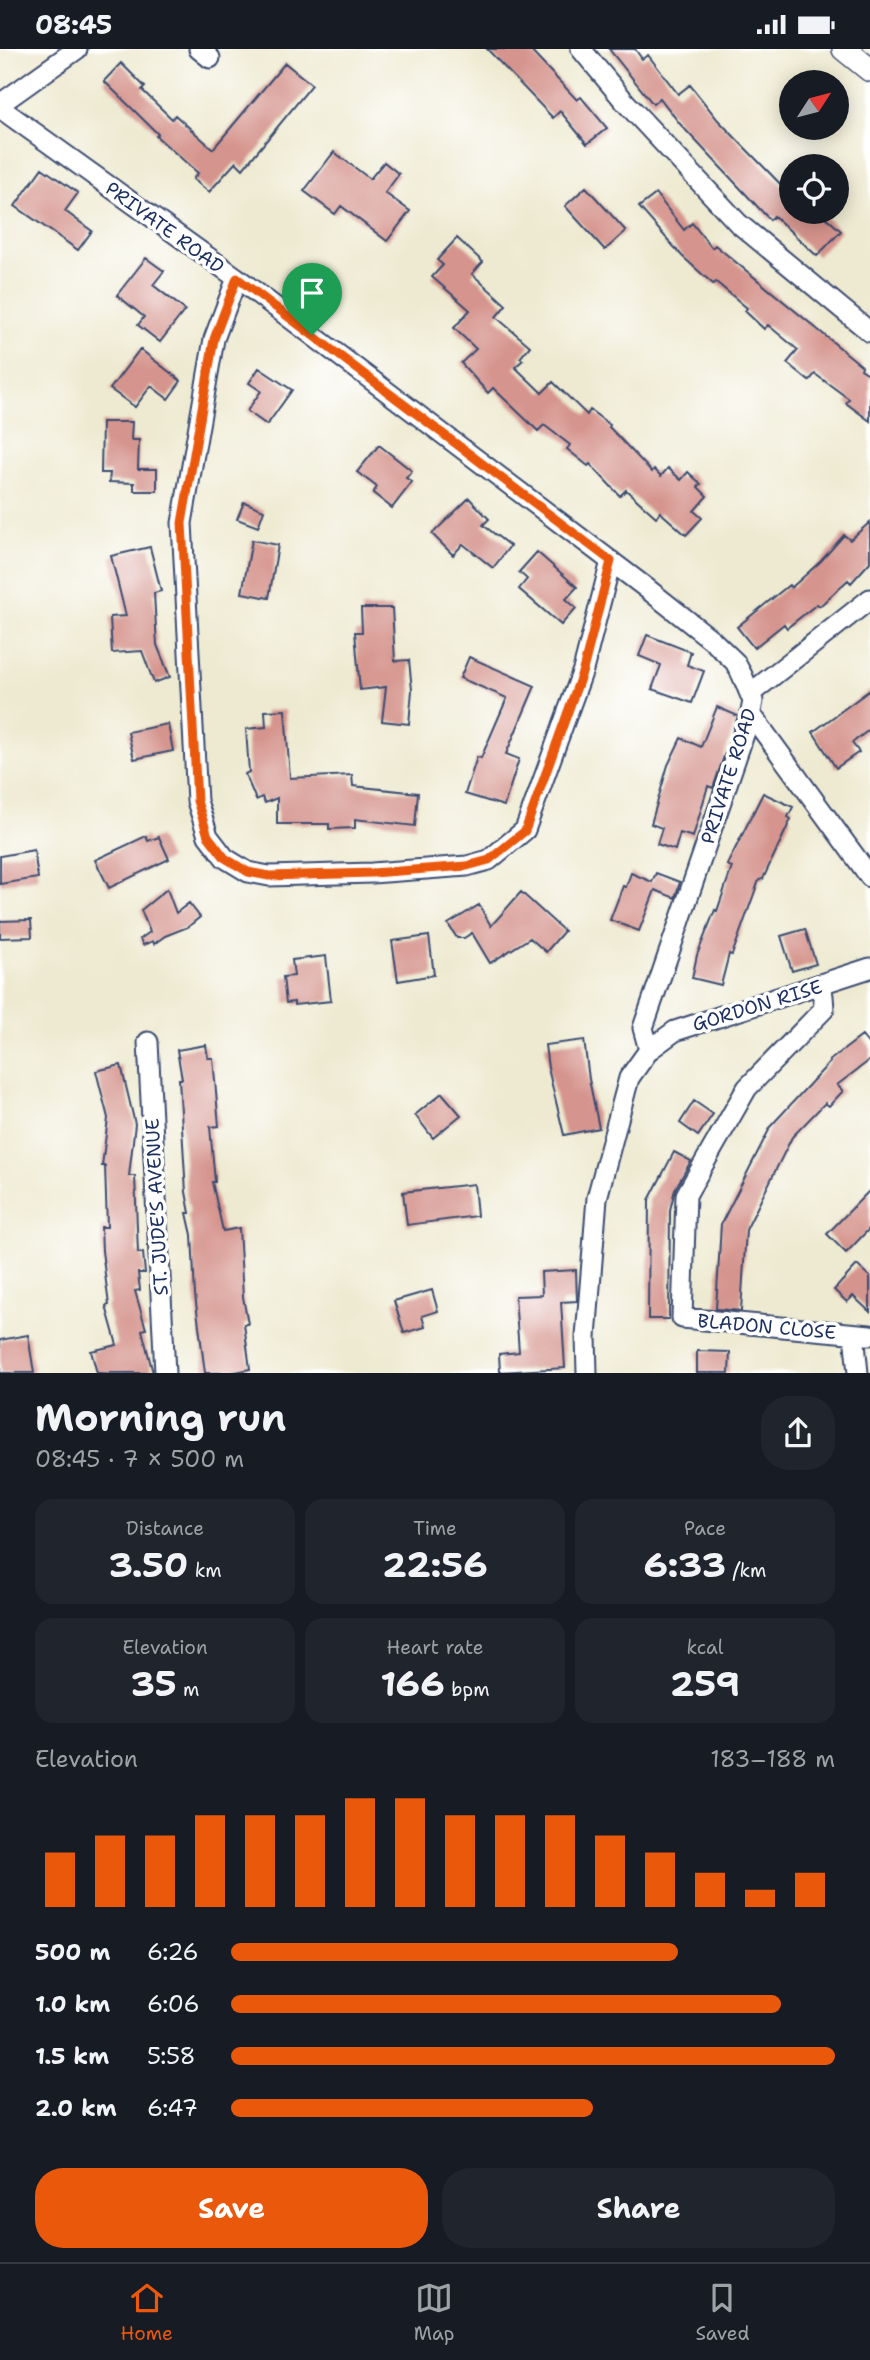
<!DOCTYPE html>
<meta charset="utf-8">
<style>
body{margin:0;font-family:"Shantell Sans",sans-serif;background:#20242c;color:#f1f3f6;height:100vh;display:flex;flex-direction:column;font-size:26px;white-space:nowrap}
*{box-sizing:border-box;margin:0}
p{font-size:23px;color:#9ea1a6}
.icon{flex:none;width:38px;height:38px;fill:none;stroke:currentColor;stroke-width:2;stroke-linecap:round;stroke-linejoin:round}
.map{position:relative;height:1324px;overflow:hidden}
.panel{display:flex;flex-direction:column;background:#171b24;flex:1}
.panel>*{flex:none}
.needle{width:46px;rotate:54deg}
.tools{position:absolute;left:779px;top:21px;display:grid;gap:14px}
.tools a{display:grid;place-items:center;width:70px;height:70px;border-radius:50%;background:#171b24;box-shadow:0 4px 18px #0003;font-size:35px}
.pin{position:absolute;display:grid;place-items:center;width:60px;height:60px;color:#fff;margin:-72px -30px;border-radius:50% 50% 50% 0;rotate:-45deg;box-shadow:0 0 7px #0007}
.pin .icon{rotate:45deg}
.round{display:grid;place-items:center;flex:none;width:74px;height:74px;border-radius:28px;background:#20242c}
.head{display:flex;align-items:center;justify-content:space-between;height:119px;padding:0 35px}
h1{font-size:38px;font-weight:700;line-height:52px}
.stats{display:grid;grid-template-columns:repeat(3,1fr);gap:10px;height:119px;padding:7px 35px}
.stats div{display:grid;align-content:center;border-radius:18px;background:#20242c;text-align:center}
.stats b{font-size:35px;font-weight:700}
.stats small{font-size:19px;font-weight:400}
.stats p{font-size:19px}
.chart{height:196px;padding:14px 35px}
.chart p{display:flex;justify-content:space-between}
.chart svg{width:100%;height:126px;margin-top:7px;stroke:#ea580c;stroke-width:6}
.action{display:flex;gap:14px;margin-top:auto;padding:14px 35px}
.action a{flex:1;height:80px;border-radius:28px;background:#ea580c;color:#fff;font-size:28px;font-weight:700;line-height:80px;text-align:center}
.action a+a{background:#20242c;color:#f1f3f6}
ul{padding:0 35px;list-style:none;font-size:23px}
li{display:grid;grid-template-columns:112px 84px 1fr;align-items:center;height:52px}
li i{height:18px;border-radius:9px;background:#ea580c}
.status{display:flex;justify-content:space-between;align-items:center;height:49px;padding:0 35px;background:#171b24;direction:ltr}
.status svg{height:19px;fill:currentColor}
.menu{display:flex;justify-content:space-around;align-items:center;height:98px;border-top:2px solid #363941;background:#171b24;font-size:19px;color:#9ea1a6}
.menu a{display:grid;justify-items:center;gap:4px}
.menu .active{color:#ea580c}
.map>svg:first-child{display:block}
.building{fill:#d5948d}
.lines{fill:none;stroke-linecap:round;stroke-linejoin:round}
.minor-casing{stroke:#3b4b6f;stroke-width:23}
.tertiary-casing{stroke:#3b4b6f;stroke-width:26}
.minor{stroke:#fff;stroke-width:19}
.tertiary{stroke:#fff;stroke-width:23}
.route-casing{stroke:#fff;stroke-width:14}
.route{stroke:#ea580c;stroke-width:9}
.labels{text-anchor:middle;stroke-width:7;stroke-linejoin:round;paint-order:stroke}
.street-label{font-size:19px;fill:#1b2f5e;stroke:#fff}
</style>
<div class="status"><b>08:45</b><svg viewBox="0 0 49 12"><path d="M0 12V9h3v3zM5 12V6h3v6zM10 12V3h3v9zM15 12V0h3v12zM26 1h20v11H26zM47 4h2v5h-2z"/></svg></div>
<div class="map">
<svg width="870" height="1324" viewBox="0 0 870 1324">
<rect width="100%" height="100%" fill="#fff"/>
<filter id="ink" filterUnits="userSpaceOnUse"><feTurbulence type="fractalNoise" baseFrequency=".0143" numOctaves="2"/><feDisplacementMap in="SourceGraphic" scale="14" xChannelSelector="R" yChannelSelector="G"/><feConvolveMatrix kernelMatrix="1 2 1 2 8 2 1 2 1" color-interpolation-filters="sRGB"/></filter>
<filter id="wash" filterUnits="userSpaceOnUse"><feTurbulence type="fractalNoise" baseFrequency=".00686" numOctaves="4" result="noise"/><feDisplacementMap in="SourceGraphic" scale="28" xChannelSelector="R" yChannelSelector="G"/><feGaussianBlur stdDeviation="1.57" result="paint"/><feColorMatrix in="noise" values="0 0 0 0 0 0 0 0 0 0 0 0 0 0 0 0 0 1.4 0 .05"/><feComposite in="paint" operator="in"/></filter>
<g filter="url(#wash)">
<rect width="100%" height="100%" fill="#eeead1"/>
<g id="blocks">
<!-- building -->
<path class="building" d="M487,0H529L577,51L581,48L607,79L587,95L560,62L553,69Z
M609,0H635L642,10L648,6L678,45L690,36L718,71L791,146V163H820L841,182L817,207L774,167L770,171L680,75L660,49L653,55Z
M121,14L145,38L142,41L172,70L175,66L213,100L285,14L312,36L243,120L236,113L209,143L193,130L198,124L156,87L158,85L104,32Z
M334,103L370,130L384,113L399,125L385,144L410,162L387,192L341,157L335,165L304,142Z
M42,119L78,144L65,162L92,182L78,201L15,157Z
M586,138L626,182L605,201L565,157Z
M656,145L684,181L692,174L712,199L715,196L862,317L861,320L870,326V372L846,354L849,350L815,325L809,332L787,314L798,301L768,276L764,280L745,262L747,259L716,233L713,235L682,207L639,158Z
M457,189L483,213L472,225L506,256L496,268L530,297L520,309L523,311L515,318L542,344L553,333L587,366L590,361L610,376L609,378L652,423L654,420L661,427L668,419L681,431L688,423L701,435L698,438L707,447L694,462L702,469L686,486L660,463L656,468L626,441L620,447L590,415L588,417L567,400L570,396L544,376L538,382L493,339L488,344L461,314L476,300L454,279L470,261L432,228L443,216L437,211Z
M146,209L164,222L153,236L185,261L160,293L138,276L144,268L117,246Z
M140,300L181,332L168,350L151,337L135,358L110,340Z
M259,319L292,341L267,376L247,362L261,342L249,334Z
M102,373H132L131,391H139L138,420H157V442H134V434L109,433L110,424H101Z
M379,396L412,422L406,429L412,433L392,459L373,444L377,438L357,423Z
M469,449L489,470L483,476L510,497L493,519L463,495L453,506L432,485Z
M244,453L264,461L258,478L237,470Z
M870,473V513L851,534L848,531L820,557L817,555L787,579L784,575L754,599L737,578L789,536L791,539L821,512L844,486L850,491Z
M252,491L278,496L269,549L242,544Z
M150,498L161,542L154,544L157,596L170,628L154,634L142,602L112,604L110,568L126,567L111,507Z
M537,503L577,538L566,550L576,559L561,576L519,540L527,530L519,523Z
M361,559H392L395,612L409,611L412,641L409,675L382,672L386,638L360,641L355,583H362Z
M647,586L691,603L687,616L704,622L692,654L652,640L661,616L639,607Z
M469,608L535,637L506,705L519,710L504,757L465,745L477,708L481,709L507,649L460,629Z
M870,641V680L852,694L859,703L836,719L813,683Z
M717,658L738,667L713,739L708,737L693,788L680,784L675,801L657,795L662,779L651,775L668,716L681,689L701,698Z
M285,661L290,729L352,726L353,737L418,744L415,777L355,770V779L329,780V775H277V749L265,754L262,748L256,751L245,725L249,723L246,680L266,678L265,662Z
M168,675L173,702L134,710L128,683Z
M763,744L793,758L788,768L791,770L763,830L759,831L732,906L729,905L721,936L692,929L697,906L715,861L717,862L732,818L727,816Z
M146,787L148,792L159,788L169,810L109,839L95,811Z
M34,801L38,829L0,835V807Z
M631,824L652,833L656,824L680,833L675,849L655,841L639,882L610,871L623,837L626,838Z
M167,840L176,864L189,854L200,868L188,878L165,887L154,895L153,892L143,896L140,890L150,883L141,861Z
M521,843L564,882L546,903L530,889L490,914L472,884L464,889H457L448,875L479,856L491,877Z
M31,871L32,888L0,889V872Z
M805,880L816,915L792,922L781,887Z
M429,887L434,926L398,932L392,892Z
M326,907L331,952L294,956V953L286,954L283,928L294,927L292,911Z
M862,987L870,997V1011L837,1036L843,1042L829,1057L825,1054L792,1088L746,1181L741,1262L716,1260L721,1175L769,1081L768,1080L830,1013L829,1012Z
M584,991L589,1030L599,1079L564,1086L548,1019L545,996Z
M206,996L208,1009H213L219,1077L210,1078L215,1133H212L223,1182L239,1179L243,1248L248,1275H244L250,1320L231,1324H205L195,1246L192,1186L187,1164H190L186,1143L179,1030H182L177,1001Z
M121,1016L135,1075L129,1127H135L138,1204H143L145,1224H138L140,1241L135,1242L146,1280L142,1281L153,1324H97L91,1302L117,1296L106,1257L109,1256L102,1202L101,1178H107L105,1117H102L108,1069L96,1022Z
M442,1044L461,1066L433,1089L415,1066Z
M694,1052L713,1065L698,1087L680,1074Z
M674,1103L691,1112L675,1140L670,1161L669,1270H648L649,1151Z
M474,1135L477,1167L407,1176L403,1143Z
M870,1141V1179L846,1204L827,1185Z
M857,1216L870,1228V1263L853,1247L847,1253L834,1241Z
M576,1221L577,1252L561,1253L565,1319L500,1323L499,1305L519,1303L515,1247L542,1246L541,1223Z
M432,1241L438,1262L422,1267L425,1278L404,1284L394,1252Z
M28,1286L34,1324H0V1291Z
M697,1302L730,1303L729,1324H697Z"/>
</g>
</g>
<g filter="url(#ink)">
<use href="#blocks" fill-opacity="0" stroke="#3b4b6f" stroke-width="2"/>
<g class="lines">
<!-- minor casing -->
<g class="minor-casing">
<path id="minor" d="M199,0L210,9
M581,0L626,54L738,174L870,283
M0,55L77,0
M0,59L237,229L645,538L712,591L735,613L742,626L753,652L750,668L643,979L649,1001
M237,229L214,290L182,474L197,752L208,787L225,809L248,823L269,827L372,824L467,817L489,811L525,781L583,621L611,512
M751,644L870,550
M750,668L756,672L870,828
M818,938L823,947L824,960L747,1039L686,1146L682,1269L870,1286
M148,993L165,1324
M854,1285L858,1324
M587,1324L586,1288L597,1149L629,1029L649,1001L675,982L870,919"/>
</g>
<!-- tertiary casing -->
<g class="tertiary-casing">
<path id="tertiary" d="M844,0L870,21"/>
</g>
<!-- minor -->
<use href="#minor" class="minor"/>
<!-- tertiary -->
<use href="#tertiary" class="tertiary"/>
</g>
</g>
<g class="lines" filter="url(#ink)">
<!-- route casing -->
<g class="route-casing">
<path id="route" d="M237,229L611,512L583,621L525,782L489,811L467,817L372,824L269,827L248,823L225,809L208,787L197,752L182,474L214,290Z"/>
</g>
<!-- route -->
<use href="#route" class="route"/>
</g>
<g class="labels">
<!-- street labels -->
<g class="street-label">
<text transform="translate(165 178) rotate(36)" y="7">PRIVATE ROAD</text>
<text transform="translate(728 727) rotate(-72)" y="7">PRIVATE ROAD</text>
<text transform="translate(757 956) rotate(-17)" y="7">GORDON RISE</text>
<text transform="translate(156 1158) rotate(-93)" y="7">ST. JUDE'S AVENUE</text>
<text transform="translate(767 1277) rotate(5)" y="7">BLADON CLOSE</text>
</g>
</g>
</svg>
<div class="tools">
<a><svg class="needle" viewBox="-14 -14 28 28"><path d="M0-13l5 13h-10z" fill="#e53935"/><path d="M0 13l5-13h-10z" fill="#9ea1a6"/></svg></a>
<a><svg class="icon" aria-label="locate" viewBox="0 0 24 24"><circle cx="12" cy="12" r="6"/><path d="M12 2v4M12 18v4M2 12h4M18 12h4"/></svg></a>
</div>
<div class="pin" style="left:312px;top:286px;background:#1e9e55"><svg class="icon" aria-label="arrive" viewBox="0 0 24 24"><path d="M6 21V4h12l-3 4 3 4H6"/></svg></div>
</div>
<section class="panel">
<div class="head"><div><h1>Morning run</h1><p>08:45 · 7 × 500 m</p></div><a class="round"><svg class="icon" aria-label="share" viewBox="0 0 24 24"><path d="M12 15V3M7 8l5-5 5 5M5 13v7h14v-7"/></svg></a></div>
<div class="stats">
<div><p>Distance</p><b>3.50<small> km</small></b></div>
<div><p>Time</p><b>22:56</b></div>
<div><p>Pace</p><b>6:33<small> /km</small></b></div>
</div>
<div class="stats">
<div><p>Elevation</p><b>35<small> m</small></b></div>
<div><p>Heart rate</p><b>166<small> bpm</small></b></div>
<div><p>kcal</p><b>259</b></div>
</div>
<div class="chart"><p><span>Elevation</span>183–188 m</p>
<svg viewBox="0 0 160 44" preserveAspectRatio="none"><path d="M5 44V25M15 44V19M25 44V19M35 44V12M45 44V12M55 44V12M65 44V6M75 44V6M85 44V12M95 44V12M105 44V12M115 44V19M125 44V25M135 44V32M145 44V38M155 44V32"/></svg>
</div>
<ul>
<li><b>500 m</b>6:26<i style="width:74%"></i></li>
<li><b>1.0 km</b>6:06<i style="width:91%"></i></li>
<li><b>1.5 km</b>5:58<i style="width:100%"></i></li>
<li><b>2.0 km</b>6:47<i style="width:60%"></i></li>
</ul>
<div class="action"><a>Save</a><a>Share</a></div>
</section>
<nav class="menu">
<a class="active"><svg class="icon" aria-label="home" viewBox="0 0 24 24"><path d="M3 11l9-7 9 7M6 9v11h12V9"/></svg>Home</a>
<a><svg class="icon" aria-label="map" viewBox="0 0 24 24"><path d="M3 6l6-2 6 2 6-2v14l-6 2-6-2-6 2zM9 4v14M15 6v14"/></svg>Map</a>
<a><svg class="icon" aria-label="saved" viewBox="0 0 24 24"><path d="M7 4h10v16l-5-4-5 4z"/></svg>Saved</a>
</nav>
